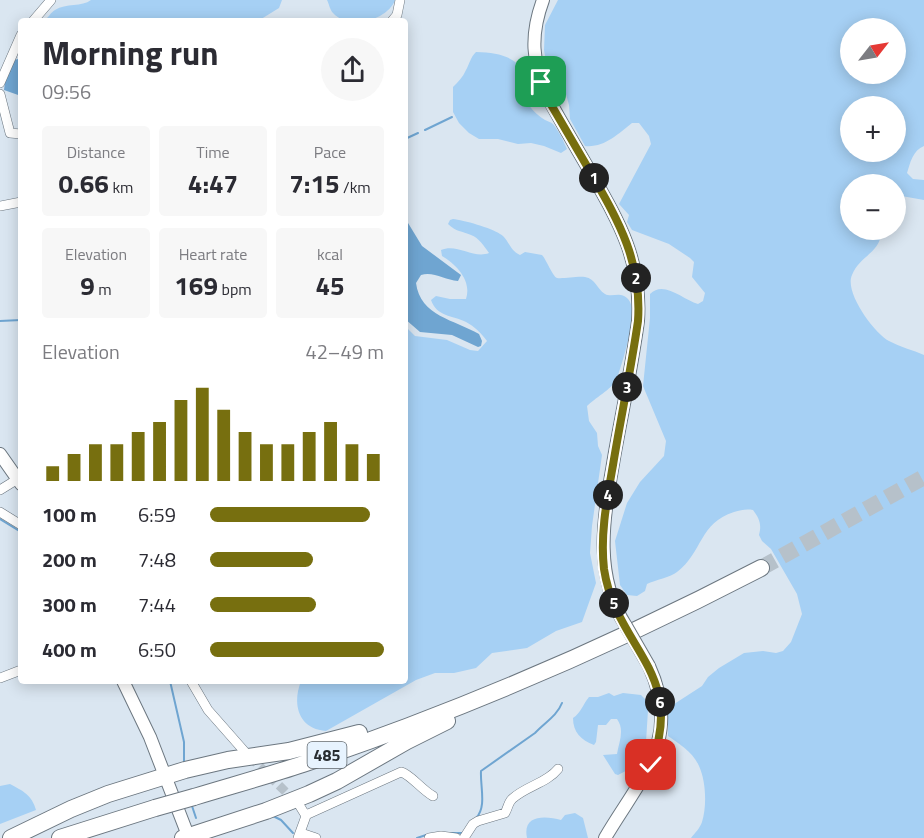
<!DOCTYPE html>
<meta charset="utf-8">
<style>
body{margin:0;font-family:"Titillium Web",sans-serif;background:#f7f7f7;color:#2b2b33;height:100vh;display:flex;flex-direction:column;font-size:22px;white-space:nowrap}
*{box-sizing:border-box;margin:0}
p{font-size:20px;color:#7c7c81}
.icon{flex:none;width:33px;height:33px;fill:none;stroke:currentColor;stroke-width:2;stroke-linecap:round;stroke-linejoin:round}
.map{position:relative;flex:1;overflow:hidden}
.details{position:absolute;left:18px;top:18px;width:390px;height:666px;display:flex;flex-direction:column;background:#fff;border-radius:6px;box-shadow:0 3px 15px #0003}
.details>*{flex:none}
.needle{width:39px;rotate:59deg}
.fabs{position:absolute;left:840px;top:18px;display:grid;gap:12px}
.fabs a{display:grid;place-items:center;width:66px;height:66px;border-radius:50%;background:#fff;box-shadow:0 3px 15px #0003;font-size:30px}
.pin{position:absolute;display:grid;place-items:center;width:51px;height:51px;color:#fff;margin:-26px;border-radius:12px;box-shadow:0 3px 9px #0006}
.km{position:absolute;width:30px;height:30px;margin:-15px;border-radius:50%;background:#222;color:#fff;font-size:16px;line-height:30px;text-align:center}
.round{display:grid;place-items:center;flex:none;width:63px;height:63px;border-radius:32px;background:#f7f7f7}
.head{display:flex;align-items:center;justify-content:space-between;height:102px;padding:0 24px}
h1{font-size:33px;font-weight:700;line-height:45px}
.metrics{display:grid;grid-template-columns:repeat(3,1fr);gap:9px;height:102px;padding:6px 24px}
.metrics div{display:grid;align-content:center;border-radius:6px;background:#f7f7f7;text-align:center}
.metrics b{font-size:26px;font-weight:700}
.metrics small{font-size:16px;font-weight:400}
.metrics p{font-size:16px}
.chart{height:168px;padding:12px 24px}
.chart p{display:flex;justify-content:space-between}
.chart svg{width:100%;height:108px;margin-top:6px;stroke:#776f0f;stroke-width:6}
ul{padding:0 24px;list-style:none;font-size:20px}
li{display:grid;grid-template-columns:96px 72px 1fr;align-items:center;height:45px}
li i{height:15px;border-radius:8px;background:#776f0f}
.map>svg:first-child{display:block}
.green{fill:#a6d0f4;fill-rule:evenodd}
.water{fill:#6fa5d1}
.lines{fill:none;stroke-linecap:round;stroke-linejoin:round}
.stream{stroke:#6fa5d1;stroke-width:2}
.street-tunnel{stroke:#b6c1ca;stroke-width:9;stroke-dasharray:9 4.5;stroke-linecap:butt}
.highway-tunnel{stroke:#b6c1ca;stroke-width:16;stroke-dasharray:16 8;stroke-linecap:butt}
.street-casing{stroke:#6c7780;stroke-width:10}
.secondary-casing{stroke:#6c7780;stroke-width:14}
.highway-casing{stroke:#6c7780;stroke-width:18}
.street{stroke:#fff;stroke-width:9}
.secondary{stroke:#fff;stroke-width:12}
.highway{stroke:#fff;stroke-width:16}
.secondary-bridge-casing{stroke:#6c7780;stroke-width:14;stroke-linecap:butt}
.highway-bridge-casing{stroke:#6c7780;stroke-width:18;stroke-linecap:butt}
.secondary-bridge{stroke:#fff;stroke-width:12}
.highway-bridge{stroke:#fff;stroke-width:16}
.route-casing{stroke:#fff;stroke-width:12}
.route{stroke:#776f0f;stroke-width:8}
.labels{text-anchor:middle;stroke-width:4.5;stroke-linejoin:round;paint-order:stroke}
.shield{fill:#e7f3fe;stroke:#61686e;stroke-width:1.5}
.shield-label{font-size:16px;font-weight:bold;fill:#272c30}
</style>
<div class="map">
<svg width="924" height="838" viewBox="0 0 924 838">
<rect width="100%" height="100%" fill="#dae6f1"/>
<!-- green -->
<path class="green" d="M91,0H282L279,8L258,21H44C48,18 51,12 55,10C66,3 82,7 91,0Z
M327,0H395C388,20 349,31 333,13C330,10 329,4 327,0Z
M558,0H924V146C913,150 910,163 907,173L913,179L924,180V200L896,195V184H850V230H882C880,254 860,255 852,275C844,292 874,333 889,341C900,347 913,350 924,355V838H691C695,833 700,828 702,822C707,806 706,781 699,766C693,752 679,744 668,736V708L702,686L708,677L719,668L744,653L763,651L776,653L783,651L791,642L802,614L797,594L771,549L762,541L759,535C762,524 759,518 753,510C746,509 741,510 734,512C699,523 703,552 677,572C671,577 655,580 647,584L645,591L637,596L627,595L620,585L615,541L627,503L640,482L664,456L666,441L643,386L650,318V294C664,280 683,300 698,304L703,301L705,293L692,277L694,262L690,258L669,244L632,230L627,222L629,215L619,204L651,144L649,136L639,123H632C618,134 604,148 585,146L570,119L569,105L564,87L549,79L544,50L545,25ZM850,28H896V74H850ZM850,106H896V152H850Z
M476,52C501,53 514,56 529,76C521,96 527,109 545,120C547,121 551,122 553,124C559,131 564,142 567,149L561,153L544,146L531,143L518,144L498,139H479L469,133L459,123L453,112V87C458,82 463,77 466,70C470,63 470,58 476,52Z
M453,219C463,220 492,228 500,234C509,239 509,250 520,255L525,252L542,255C546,259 553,277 557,278C563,279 577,276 585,277C596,279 596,288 605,294C612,298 620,291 627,298C631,301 633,310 633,315C633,325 620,374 615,382C612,388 594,399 587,406L589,421L597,433L598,446L602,455L592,526L590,553L596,583L582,622L556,631L527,648L492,653L476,668L454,673H435L416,680L326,731C298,729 292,704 301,681H405V326L415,336L447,340L470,350L478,351L487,341C481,333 474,326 466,322C452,315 437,317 431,300L436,296L450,299H466C472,281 457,265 442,256L441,250C457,243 473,259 489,253C484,246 479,238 471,235C462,231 456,232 448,224L450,220Z
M609,693L614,696L623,693L641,695L647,701L648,710L645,758L641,763L618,775L615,774L603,755L617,754C619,742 625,730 617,719H611L606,725H598L596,742L594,745C581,740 573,732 573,718C581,713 583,704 589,697H598Z
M10,784C23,791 32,795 36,810L0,824V786Z
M575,813L583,818L588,838H527C522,814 546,816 561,820L565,815Z"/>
<!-- water -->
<path class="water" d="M18,59L21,65V96L4,90L5,82L14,60Z
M405,218L422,246L461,275L458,281C445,280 433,271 421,275L416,283C420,316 455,320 479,334L482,341L481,346L478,347L452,335L420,332L405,319Z"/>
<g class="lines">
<!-- stream -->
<path class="stream" d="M425,130L452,117
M405,139L418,133
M0,321L21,320
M0,519L21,532
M170,681L184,742V764
M191,803L196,818
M273,816L281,820L293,833
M476,818C487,807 480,786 481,771L535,733C544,723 557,716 562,703
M450,833H462
M417,838L426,835"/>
<!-- street-tunnel -->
<path class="street-tunnel" d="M250,757L296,802"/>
<!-- highway-tunnel -->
<path class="highway-tunnel" d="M761,568L924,477"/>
<!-- street casing -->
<g class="street-casing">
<path id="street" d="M33,21L51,0
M392,21L397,15L400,0
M0,83L21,35
M0,94L10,133L21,134
M0,206L21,202
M0,490L21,477
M0,512L21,525
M0,678L21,670
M191,681L208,710L245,752
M298,803L306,816L298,838
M306,815L401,772C410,774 422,790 433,796
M301,833L316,838
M429,838L441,836L456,838
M464,838L473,824L478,821L505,813C508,808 508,803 512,799C526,786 547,783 558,769"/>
</g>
<!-- secondary casing -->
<g class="secondary-casing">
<path id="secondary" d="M543,0C530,35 532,62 547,96C561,122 576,147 591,173C619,222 642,261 638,321C632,365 623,408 615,452C605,512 591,572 626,626
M0,454L21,484
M123,681L150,737L189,838
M605,838C640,778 683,740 649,666"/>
</g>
<!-- highway casing -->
<g class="highway-casing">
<path id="highway" d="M194,797C230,786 267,776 303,764C460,711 613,645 761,568
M11,838L71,809L108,794L185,770L228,760L289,751L359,733
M60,838L155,808
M183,838L266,811L309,794L337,781L407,741L447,721"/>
</g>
<!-- street -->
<use href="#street" class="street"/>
<!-- secondary -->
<use href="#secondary" class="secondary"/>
<!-- highway -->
<use href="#highway" class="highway"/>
<!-- secondary-bridge casing -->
<g class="secondary-bridge-casing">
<path id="secondary-bridge" d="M626,626L649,666"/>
</g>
<!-- highway-bridge casing -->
<g class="highway-bridge-casing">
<path id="highway-bridge" d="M155,808L194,797"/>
</g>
<!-- secondary-bridge -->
<use href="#secondary-bridge" class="secondary-bridge"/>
<!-- highway-bridge -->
<use href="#highway-bridge" class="highway-bridge"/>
</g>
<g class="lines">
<!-- route casing -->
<g class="route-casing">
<path id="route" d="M541,82L546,96C561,122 576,147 591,173C619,222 642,262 638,321C631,369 621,417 613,465C607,499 600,534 604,569C616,649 687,671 651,765"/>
</g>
<!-- route -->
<use href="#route" class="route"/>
</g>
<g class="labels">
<!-- shield labels -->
<rect class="shield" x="307.5" y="742" width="39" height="26" rx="4.5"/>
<g class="shield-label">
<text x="327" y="761">485</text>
</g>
</g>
</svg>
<div class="fabs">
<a><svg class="needle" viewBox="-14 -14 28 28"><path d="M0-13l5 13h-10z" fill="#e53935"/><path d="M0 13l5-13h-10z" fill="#7c7c81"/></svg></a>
<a>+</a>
<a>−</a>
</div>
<div class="pin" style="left:541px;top:82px;background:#1e9e55"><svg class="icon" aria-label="arrive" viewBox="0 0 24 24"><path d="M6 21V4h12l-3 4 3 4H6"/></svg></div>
<div class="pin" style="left:651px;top:765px;background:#d93025"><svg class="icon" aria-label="check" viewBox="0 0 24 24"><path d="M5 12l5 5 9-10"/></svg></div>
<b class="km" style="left:594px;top:178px">1</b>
<b class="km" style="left:636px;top:278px">2</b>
<b class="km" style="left:627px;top:387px">3</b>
<b class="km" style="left:608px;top:495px">4</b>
<b class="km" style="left:614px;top:603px">5</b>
<b class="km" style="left:660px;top:702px">6</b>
<section class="details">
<div class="head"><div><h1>Morning run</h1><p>09:56</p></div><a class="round"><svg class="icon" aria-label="share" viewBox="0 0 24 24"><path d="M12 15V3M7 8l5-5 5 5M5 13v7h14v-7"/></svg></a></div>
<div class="metrics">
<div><p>Distance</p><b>0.66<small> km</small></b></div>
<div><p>Time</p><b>4:47</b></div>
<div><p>Pace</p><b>7:15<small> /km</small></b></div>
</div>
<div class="metrics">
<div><p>Elevation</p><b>9<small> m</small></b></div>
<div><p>Heart rate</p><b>169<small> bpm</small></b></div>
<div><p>kcal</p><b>45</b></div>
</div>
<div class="chart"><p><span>Elevation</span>42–49 m</p>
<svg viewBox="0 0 160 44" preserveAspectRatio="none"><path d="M5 44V38M15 44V33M25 44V29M35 44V29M45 44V24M55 44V20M65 44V11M75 44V6M85 44V15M95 44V24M105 44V29M115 44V29M125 44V24M135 44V20M145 44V29M155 44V33"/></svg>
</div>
<ul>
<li><b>100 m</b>6:59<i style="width:92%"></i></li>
<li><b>200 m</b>7:48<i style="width:59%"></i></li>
<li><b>300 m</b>7:44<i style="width:61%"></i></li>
<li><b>400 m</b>6:50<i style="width:100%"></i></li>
</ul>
</section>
</div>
